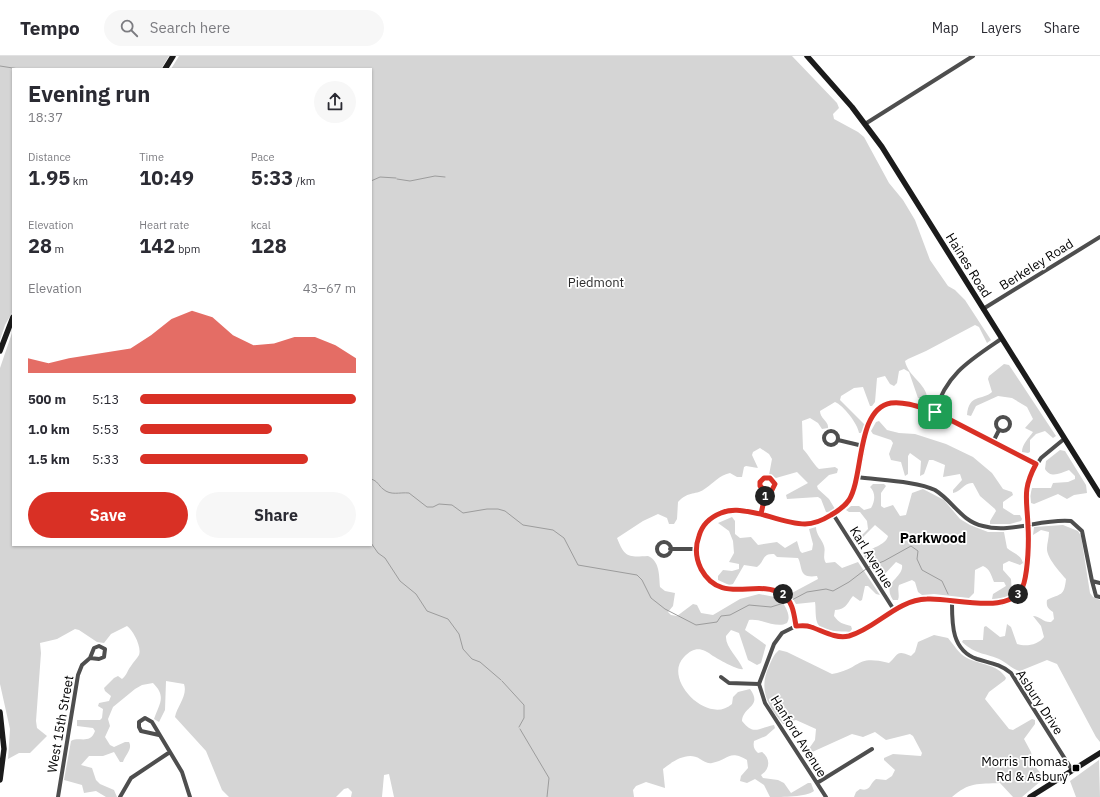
<!DOCTYPE html>
<meta charset="utf-8">
<style>
body{margin:0;font-family:"IBM Plex Sans",sans-serif;background:#f7f7f7;color:#2b2b33;height:100vh;display:flex;flex-direction:column;font-size:15px;white-space:nowrap}
*{box-sizing:border-box;margin:0}
p{font-size:13px;color:#7c7c81}
.icon{flex:none;width:22px;height:22px;fill:none;stroke:currentColor;stroke-width:2;stroke-linecap:round;stroke-linejoin:round}
.map{position:relative;flex:1;overflow:hidden}
.sheet{position:absolute;left:12px;top:12px;width:360px;height:478px;display:flex;flex-direction:column;background:#fff;border-radius:0px;box-shadow:0 1px 3px #0004}
.sheet>*{flex:none}
.pin{position:absolute;display:grid;place-items:center;width:34px;height:34px;color:#fff;margin:-17px;border-radius:8px;box-shadow:0 2px 6px #0006}
.km{position:absolute;width:20px;height:20px;margin:-10px;border-radius:50%;background:#222;color:#fff;font-size:11px;line-height:20px;text-align:center}
.round{display:grid;place-items:center;flex:none;width:42px;height:42px;border-radius:21px;background:#f7f7f7}
.head{display:flex;align-items:center;justify-content:space-between;height:68px;padding:0 16px}
h1{font-size:22px;font-weight:700;line-height:30px}
.metrics{display:grid;grid-template-columns:repeat(3,1fr);gap:6px;height:68px;padding:4px 16px}
.metrics div{display:grid;align-content:center}
.metrics b{font-size:20px;font-weight:700}
.metrics small{font-size:11px;font-weight:400}
.metrics p{font-size:11px}
.chart{height:112px;padding:8px 16px}
.chart p{display:flex;justify-content:space-between}
.chart svg{width:100%;height:72px;margin-top:4px;fill:#d93025;opacity:.7}
.action{display:flex;gap:8px;margin-top:auto;padding:8px 16px}
.action a{flex:1;height:46px;border-radius:24px;background:#d93025;color:#fff;font-size:16px;font-weight:700;line-height:46px;text-align:center}
.action a+a{background:#f7f7f7;color:#2b2b33}
ul{padding:0 16px;list-style:none;font-size:13px}
li{display:grid;grid-template-columns:64px 48px 1fr;align-items:center;height:30px}
li i{height:10px;border-radius:5px;background:#d93025}
header{display:flex;align-items:center;gap:24px;box-sizing:border-box;height:56px;padding:0 20px;background:#fff;border-bottom:1px solid #e1e1e2}
header strong{font-size:19px}
nav{display:flex;gap:22px;margin-inline-start:auto;font-size:14px}
.search{width:280px;height:36px;background:#f7f7f7;display:flex;align-items:center;gap:10px;box-sizing:border-box;padding:0 14px;border-radius:22px;color:#7c7c81;font-size:15px}
.map>svg:first-child{display:block}
.green{fill:#d5d5d5}
.lines{fill:none;stroke-linecap:round;stroke-linejoin:round}
.stream{stroke:#9c9c9c;stroke-width:1}
.street{stroke:#4e4e4e;stroke-width:4}
.secondary{stroke:#1b1b1b;stroke-width:5.5}
.route-casing{stroke:#fff;stroke-width:8}
.route{stroke:#d93025;stroke-width:5}
.poi-dot{fill:#000;stroke:#fff;stroke-width:1.5}
.labels{text-anchor:middle;stroke-width:3.5;stroke-linejoin:round;paint-order:stroke}
.street-label{font-size:13px;fill:#000;stroke:#fff}
.park-label{font-size:13px;fill:#2c2c2c;stroke:#fff}
.poi-label{font-size:13px;fill:#000;stroke:#fff;text-anchor:end}
.neighbourhood-label{font-size:14px;font-weight:bold;fill:#000;stroke:#fff}
</style>
<header>
<strong>Tempo</strong>
<div class="search"><svg class="icon" aria-label="search" viewBox="0 0 24 24"><circle cx="10" cy="10" r="6"/><path d="M15 15l6 6"/></svg>Search here</div>
<nav><a>Map</a><a>Layers</a><a>Share</a></nav>
</header>
<div class="map">
<svg width="1100" height="741" viewBox="0 0 1100 741">
<rect width="100%" height="100%" fill="#fff"/>
<!-- green -->
<path class="green" d="M0,0H169L161,13H13V255L5,269L0,284Z
M179,0H792L837,47L839,52L833,58L834,63L858,76L864,81L889,127L903,144L915,164L930,204L948,230L955,234L965,244L991,284L987,287L979,271L975,269L926,295L908,303L905,305C908,320 926,328 927,341L924,344L918,342L909,316L904,313L899,315L897,327L894,330L890,328L885,320L877,322L875,346L872,350H870L863,331L854,332L841,340L840,344L865,369L861,377H859C858,368 843,349 835,346L820,355C820,363 829,365 828,372L822,373L818,367L810,362L802,365L803,393C809,399 813,408 819,413L835,411L838,413L837,417L829,419L817,430L818,433L829,443L835,453L829,457L826,456L821,443L818,441L787,443L786,439L808,427L797,416L776,422L769,419L772,403L769,398L760,392L753,396L752,399L758,412L746,410L744,411L742,421H737L730,417C718,420 715,426 706,432C696,440 689,434 678,446L677,463L674,468H669L667,462L658,458L643,465L617,482C625,502 628,501 648,500C660,505 659,520 660,531L665,535L675,537L673,550L668,556L671,559L677,560L693,548L697,549L701,557L713,559L740,543L759,538L780,542C784,549 792,559 787,567C776,573 762,562 749,564L745,574L766,589L761,607L757,609L748,604L739,577L731,574L726,580C725,591 739,602 743,613C739,615 718,603 713,600C702,592 695,590 684,601C662,623 708,670 732,648L733,641L738,636L750,633C763,651 743,650 742,665C754,680 758,672 774,669L775,672L766,680L754,685C753,691 754,693 758,697L762,696C771,703 770,713 761,719L763,722L778,724L784,727L791,737L808,727H811L814,735C807,741 782,741 770,741L764,729L755,723L747,727L740,725L741,720L748,712L747,704C729,693 728,704 712,707C707,708 704,705 700,703C688,695 673,705 663,713L665,732L646,726L636,730L633,734L634,741H394L389,718L384,719L382,741H351L352,736L348,732L344,733L336,741H229L222,734L206,695L175,661C177,650 188,640 184,628L166,625L165,654L159,666L154,663C159,648 167,641 153,627L142,629L135,633L113,651L108,663L110,670L105,681L110,689L114,691L125,686H129C133,693 125,699 123,706H120L114,696L103,700H89L81,709L92,712L96,724L100,728L114,734L117,741H106L96,735L84,737L82,729L64,724L71,685C79,680 90,689 95,675L93,672L77,670V664H100L102,662L103,653L98,650L99,647L109,645L111,640L105,635L104,632L114,622L118,620L122,623C127,619 127,615 131,610C133,606 137,603 139,599C142,591 133,574 127,570L111,578L104,587L97,586L79,574L75,573L57,583L40,587L41,597L36,665L37,672L47,680L30,697H19L8,703L10,673L0,628V312L13,274V489H371V13H171Z
M1004,308L1009,309L1056,380L1053,382L1045,375L1036,378L1030,384V396L1028,397L1022,396C1022,388 1029,382 1033,376L1025,372L1033,363L1027,351L1012,342L998,340L976,350L971,360L967,359C969,337 982,345 992,336L988,323L989,320Z
M879,365L887,374L899,377L915,378L946,388L973,401L992,417L1003,433L1012,436L1013,439L1003,446V452L1014,459H1020L1022,463L1021,465L1010,468H990V465L996,455L995,453L980,440L973,427C964,426 961,436 953,437V434L962,424L960,418L943,421L945,409L933,404H929L924,418L920,420L921,405L910,397L908,400V418L905,420L901,406L891,404L889,398L893,387L891,384L873,378L871,375L876,366Z
M1060,394L1065,395L1086,429L1087,437L1074,439L1067,443L1058,438L1034,448L1031,447L1030,440L1032,432H1051L1053,427L1068,426L1075,423V420L1069,414C1060,417 1051,423 1045,413L1046,405Z
M873,428H884L886,430L881,437V450L884,452L893,449L900,460L906,459L912,437L923,433L944,444L960,463L970,469L988,476H1004L1007,492C1012,497 1021,498 1023,507L1020,509L1009,505L1003,508V514L1011,523L1012,539L1010,542L992,543L993,538L1006,530L1004,526H994C991,519 990,513 983,510L975,514L974,537L969,542L934,538L922,539L918,536L915,526L912,524L899,529C897,534 900,539 898,544H893C881,526 904,522 902,509L896,506L882,521L878,522L864,500C869,491 886,490 888,480L875,469L863,481L853,485V482L862,479L868,473L867,465L860,456H849L846,454L851,450H859L864,454L871,452C875,445 876,437 870,431Z
M732,461L735,465V478L740,482L751,481L758,489L777,486L785,492L797,485L800,495L802,497L812,494L813,488L809,473L816,471C816,479 822,483 824,490C826,496 822,501 826,507L835,506L842,512L858,506L880,539L876,538L868,530H865L862,544L860,545L853,540C847,547 847,553 835,554L834,560C839,567 843,568 851,570L852,573L850,576C842,575 820,577 817,566C815,560 816,552 815,546L796,548L790,538L818,523L817,520C798,523 803,511 798,502L777,501L774,498C762,497 765,505 757,511L744,509L733,528L729,529L718,524V520L723,514L732,515L739,513V508L729,506L734,497L733,485L729,475L718,467Z
M1063,469L1078,475L1081,480L1090,537L1093,541L1100,544V686L1096,681L1057,608L1047,604L1020,615C1013,614 1006,606 999,603C982,596 977,599 962,586L963,584H983L984,571L986,570L1000,581L1005,580L1007,568L1011,571L1017,588C1026,591 1038,589 1044,581L1041,570L1033,560C1040,560 1044,567 1051,566L1054,563L1053,556C1048,553 1046,550 1047,544C1061,537 1064,541 1066,523C1060,516 1046,501 1047,492C1047,487 1049,482 1049,476L1041,474L1033,479L1034,471Z
M934,579L948,582C954,589 959,598 967,602C980,609 998,608 1006,622L1005,624L989,636L985,643L1009,673L1013,674L1032,663L1035,664V668L1024,683L1031,696L1034,709L1042,719V724L1022,741H1013L1000,727C978,728 969,726 952,741H854L856,736L860,733C871,736 869,728 876,723L886,724L892,720L895,714L884,704V702L893,698L921,700L922,697L913,680L910,678L886,684L875,676L863,681L852,678L810,697L808,694L815,684L816,673L796,664L783,668C768,650 758,634 769,610C772,604 773,599 779,594L787,596L832,618L837,617C862,611 856,599 889,607C898,599 896,593 911,600L915,596L918,586Z
M1099,704L1100,741H1076L1070,725Z"/>
<g class="lines">
<!-- stream -->
<path class="stream" d="M0,10L19,13
M397,123L410,125L435,120L445,121
M371,125L380,121L396,122
M371,423C378,425 378,429 383,433C391,440 399,436 409,437L427,451H433L439,448L452,449L463,457L487,453H498L505,455L523,469L553,474L564,482L578,509L637,519L642,524L651,542L665,553L696,569L717,566L721,560L730,559L749,549L771,551L787,546
M371,487L378,497L385,502L400,525L416,538L427,555L448,563L459,578L463,593L472,603L480,606L501,624
M869,511L884,505L911,490L918,495L917,503L922,514L942,525L948,538
M790,545L807,536L826,533L833,535L849,526L866,513
M502,625L524,649V662L519,671
M520,673L549,722L547,741"/>
<!-- street -->
<path class="street" d="M865,68L973,0
M983,253L1100,181
M935,356C946,318 970,304 1001,283
M996 368a7 7 0 1 1 14 0a7 7 0 1 1-14 0Z
M824 382a7 7 0 1 1 14 0a7 7 0 1 1-14 0Z
M838,384L863,390
M993,386L999,374
M760 428a7 7 0 1 1 14 0a7 7 0 1 1-14 0Z
M857,421C877,424 917,425 935,434C953,445 961,465 983,470C1011,478 1042,462 1071,465L1082,475L1092,525
M833,458L894,554
M761,459L766,435
M657 493a7 7 0 1 1 14 0a7 7 0 1 1-14 0Z
M670,493H696
M1100,527L1092,525L1096,540L1100,541
M952,545C952,567 951,594 977,603C990,607 1000,608 1011,617L1072,714
M796,570C794,562 794,551 789,544C768,517 710,557 698,503C695,491 697,481 703,471C727,435 774,468 806,468C819,468 837,458 846,448C858,435 864,386 868,367C873,358 880,349 890,347C924,342 1004,392 1036,409
M99,590L105,593L104,601L99,603L90,602L94,592Z
M721,621L729,627L759,628
M159,679L141,675L139,671V666L145,662L152,666L182,716L190,741
M817,727L872,693
M58,741L78,619L82,609L90,602
M120,741L131,722L170,696
M826,741L765,647L759,628L774,588L782,577L796,570H809L836,580H848L861,575L910,546L927,543L1000,548L1011,544L1019,537L1024,528L1028,481L1026,438L1031,418L1041,402L1064,383"/>
<!-- secondary -->
<path class="secondary" d="M807,0L852,51L882,91L1100,439
M165,13L173,0
M0,295L13,261
M0,656L4,693L0,724
M1030,741L1100,697"/>
</g>
<g class="lines">
<!-- route casing -->
<g class="route-casing">
<path id="route" d="M935,356C922,352 905,345 891,347C856,353 864,420 849,444C845,450 838,455 831,459C823,464 814,468 805,468C791,468 775,462 761,458L766,435L772,434L775,428L770,422H764L760,426V430L766,435L761,458C748,456 734,451 721,457C711,461 702,469 699,480C695,491 696,503 701,513C721,550 756,522 782,538C793,545 794,558 796,570C801,570 806,569 811,571C823,575 835,583 849,580C877,572 896,544 927,543C953,541 1015,562 1024,527C1028,512 1029,486 1028,470C1027,443 1022,434 1036,408L935,356"/>
</g>
<!-- route -->
<use href="#route" class="route"/>
</g>
<!-- markers -->
<rect class="poi-dot" x="1072" y="708" width="8" height="8" rx="2"/>
<g class="labels">
<!-- street labels -->
<g class="street-label">
<text transform="translate(1036 208) rotate(-32)" y="5">Berkeley Road</text>
<text transform="translate(969 209) rotate(58)" y="5">Haines Road</text>
<text transform="translate(872 501) rotate(58)" y="5">Karl Avenue</text>
<text transform="translate(1040 646) rotate(57)" y="5">Asbury Drive</text>
<text transform="translate(60 668) rotate(-80)" y="5">West 15th Street</text>
<text transform="translate(799 680) rotate(58)" y="5">Hanford Avenue</text>
</g>
<!-- park labels -->
<g class="park-label">
<text x="596" y="231">Piedmont</text>
</g>
<!-- poi labels -->
<g class="poi-label">
<text x="1068" y="710">Morris Thomas<tspan x="1068" dy="15">Rd &amp; Asbury</tspan></text>
</g>
<!-- neighbourhood labels -->
<g class="neighbourhood-label">
<text x="933" y="487">Parkwood</text>
</g>
</g>
</svg>
<div class="pin" style="left:935px;top:356px;background:#1e9e55"><svg class="icon" aria-label="arrive" viewBox="0 0 24 24"><path d="M6 21V4h12l-3 4 3 4H6"/></svg></div>
<b class="km" style="left:765px;top:440px">1</b>
<b class="km" style="left:783px;top:538px">2</b>
<b class="km" style="left:1018px;top:538px">3</b>
<section class="sheet">
<div class="head"><div><h1>Evening run</h1><p>18:37</p></div><a class="round"><svg class="icon" aria-label="share" viewBox="0 0 24 24"><path d="M12 15V3M7 8l5-5 5 5M5 13v7h14v-7"/></svg></a></div>
<div class="metrics">
<div><p>Distance</p><b>1.95<small> km</small></b></div>
<div><p>Time</p><b>10:49</b></div>
<div><p>Pace</p><b>5:33<small> /km</small></b></div>
</div>
<div class="metrics">
<div><p>Elevation</p><b>28<small> m</small></b></div>
<div><p>Heart rate</p><b>142<small> bpm</small></b></div>
<div><p>kcal</p><b>128</b></div>
</div>
<div class="chart"><p><span>Elevation</span>43–67 m</p>
<svg viewBox="0 0 160 44" preserveAspectRatio="none"><path d="M0 44V35L10 38L20 35L30 33L40 31L50 29L60 21L70 11L80 6L90 10L100 21L110 27L120 26L130 22L140 22L150 27L160 35V44z"/></svg>
</div>
<ul>
<li><b>500 m</b>5:13<i style="width:100%"></i></li>
<li><b>1.0 km</b>5:53<i style="width:61%"></i></li>
<li><b>1.5 km</b>5:33<i style="width:78%"></i></li>
</ul>
<div class="action"><a>Save</a><a>Share</a></div>
</section>
</div>
